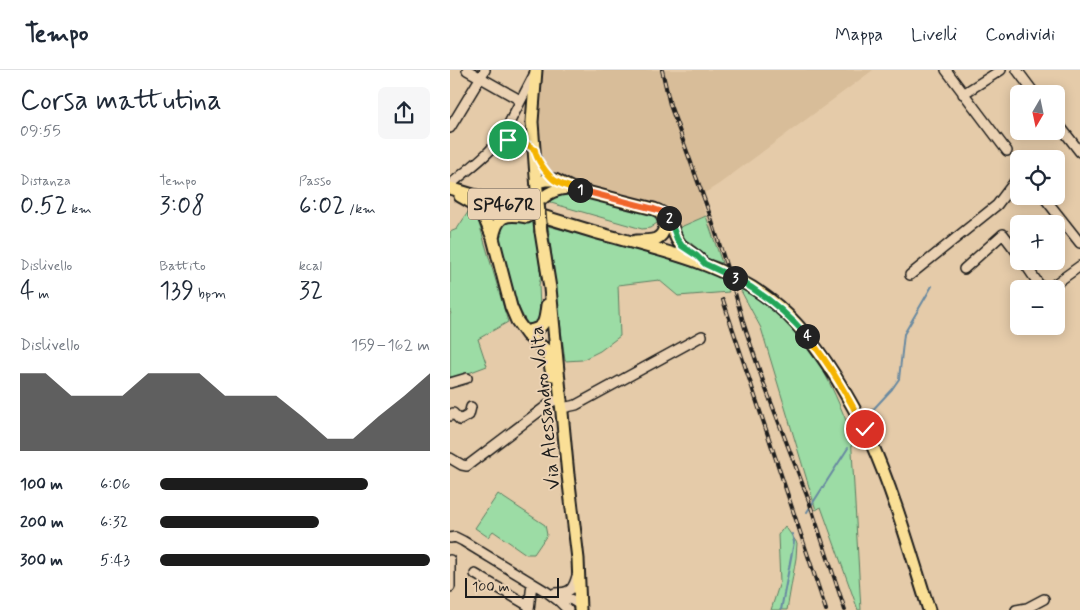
<!DOCTYPE html>
<html lang="it">
<meta charset="utf-8">
<style>
body{margin:0;font-family:Mynerve,sans-serif;background:#f6f6f7;color:#1f2937;height:100vh;display:flex;flex-direction:column;font-size:19px;white-space:nowrap}
*{box-sizing:border-box;margin:0}
p{font-size:16px;color:#747a83}
.icon{flex:none;width:28px;height:28px;fill:none;stroke:currentColor;stroke-width:2;stroke-linecap:round;stroke-linejoin:round}
.map{position:relative;flex:1;overflow:hidden}
.drawer{display:flex;flex-direction:column;background:#fff;width:450px}
.drawer>*{flex:none}
.needle{width:32px;rotate:189deg}
.controls{position:absolute;left:560px;top:15px;display:grid;gap:10px}
.controls a{display:grid;place-items:center;width:55px;height:55px;border-radius:8px;background:#fff;box-shadow:0 2px 12px #0003;font-size:25px}
.scale{position:absolute;left:15px;bottom:12px;width:94px;box-sizing:border-box;padding-left:5px;border:2px solid #1c1c1c;border-top:0;font-size:14px;line-height:18px;white-space:nowrap;color:#1c1c1c;-webkit-text-stroke:4px #ebd2b3;paint-order:stroke}
.pin{position:absolute;display:grid;place-items:center;width:42px;height:42px;color:#fff;margin:-21px;border:2px solid #fff;border-radius:50%;box-shadow:0 1px 5px #0007}
.km{position:absolute;width:25px;height:25px;margin:-12px;border-radius:50%;background:#222;color:#fff;font-size:14px;line-height:25px;text-align:center}
.round{display:grid;place-items:center;flex:none;width:52px;height:52px;border-radius:8px;background:#f6f6f7}
.headline{display:flex;align-items:center;justify-content:space-between;height:85px;padding:0 20px}
h1{font-size:28px;font-weight:600;line-height:38px}
.metrics{display:grid;grid-template-columns:repeat(3,1fr);gap:8px;height:85px;padding:5px 20px}
.metrics div{display:grid;align-content:center}
.metrics b{font-size:25px;font-weight:600}
.metrics small{font-size:14px;font-weight:400}
.metrics p{font-size:14px}
.chart{height:140px;padding:10px 20px}
.chart p{display:flex;justify-content:space-between}
.chart svg{width:100%;height:90px;margin-top:5px;fill:#1c1c1c;opacity:.7}
ul{padding:0 20px;list-style:none;font-size:16px}
li{display:grid;grid-template-columns:80px 60px 1fr;align-items:center;height:38px}
li i{height:12px;border-radius:6px;background:#1c1c1c}
header{display:flex;align-items:center;gap:30px;box-sizing:border-box;height:70px;padding:0 25px;background:#fff;border-bottom:1px solid #e0e1e3}
header strong{font-size:24px}
nav{display:flex;gap:28px;margin-inline-start:auto;font-size:18px}
main{display:flex;flex:1;min-height:0}
.map>svg:first-child{display:block}
.built{fill:#d8bd99}
.green{fill:#9cdca5;stroke:#5c7c60}
.lines{fill:none;stroke-linecap:round;stroke-linejoin:round}
.stream{stroke:#6889a1;stroke-width:2}
.minor-casing{stroke:#1c1c1c;stroke-width:12}
.major-casing{stroke:#1c1c1c;stroke-width:15}
.minor{stroke:#ebd2b3;stroke-width:9}
.major{stroke:#fadf96;stroke-width:11}
.rail-casing{stroke:#1c1c1c;stroke-width:4}
.rail{stroke:#ebd2b3;stroke-width:2;stroke-dasharray:5.5;stroke-linecap:butt}
.major-bridge-casing{stroke:#1c1c1c;stroke-width:15;stroke-linecap:butt}
.major-bridge{stroke:#fadf96;stroke-width:11}
.split-1-casing{stroke:#fff;stroke-width:10}
.split-2-casing{stroke:#fff;stroke-width:10}
.split-3-casing{stroke:#fff;stroke-width:10}
.split-4-casing{stroke:#fff;stroke-width:10}
.split-5-casing{stroke:#fff;stroke-width:10}
.split-1{stroke:#f5b400;stroke-width:6}
.split-2{stroke:#f0652b;stroke-width:6}
.split-3{stroke:#22a559;stroke-width:6}
.split-4{stroke:#22a559;stroke-width:6}
.split-5{stroke:#f5b400;stroke-width:6}
.labels{text-anchor:middle;stroke-width:4;stroke-linejoin:round;paint-order:stroke}
.shield{fill:#ebd2b3;stroke:#5a5349;stroke-width:1}
.shield-label{font-size:18px;font-weight:bold;fill:#1c1c1c}
.street-label{font-size:19px;fill:#1c1c1c;stroke:#ebd2b3}
</style>
<header>
<strong>Tempo</strong>
<nav><a>Mappa</a><a>Livelli</a><a>Condividi</a></nav>
</header>
<main>
<section class="drawer">
<div class="headline"><div><h1>Corsa mattutina</h1><p>09:55</p></div><a class="round"><svg class="icon" aria-label="share" viewBox="0 0 24 24"><path d="M12 15V3M7 8l5-5 5 5M5 13v7h14v-7"/></svg></a></div>
<div class="metrics">
<div><p>Distanza</p><b>0.52<small> km</small></b></div>
<div><p>Tempo</p><b>3:08</b></div>
<div><p>Passo</p><b>6:02<small> /km</small></b></div>
</div>
<div class="metrics">
<div><p>Dislivello</p><b>4<small> m</small></b></div>
<div><p>Battito</p><b>139<small> bpm</small></b></div>
<div><p>kcal</p><b>32</b></div>
</div>
<div class="chart"><p><span>Dislivello</span>159–162 m</p>
<svg viewBox="0 0 160 44" preserveAspectRatio="none"><path d="M0 44V6L10 6L20 17L30 17L40 17L50 6L60 6L70 6L80 17L90 17L100 17L110 27L120 38L130 38L140 27L150 17L160 6V44z"/></svg>
</div>
<ul>
<li><b>100 m</b>6:06<i style="width:77%"></i></li>
<li><b>200 m</b>6:32<i style="width:59%"></i></li>
<li><b>300 m</b>5:43<i style="width:100%"></i></li>
</ul>
</section>
<div class="map">
<svg width="630" height="540" viewBox="0 0 630 540">
<rect width="100%" height="100%" fill="#e5cba9"/>
<filter id="ink" filterUnits="userSpaceOnUse"><feTurbulence type="fractalNoise" baseFrequency=".02" numOctaves="2"/><feDisplacementMap in="SourceGraphic" scale="10" xChannelSelector="R" yChannelSelector="G"/><feConvolveMatrix kernelMatrix="1 2 1 2 8 2 1 2 1" color-interpolation-filters="sRGB"/></filter>
<g filter="url(#ink)">
<!-- built -->
<path class="built" d="M90,0H423L269,114L250,126L256,146L226,159L221,146L122,115L106,108L97,97L90,87L88,69L87,32Z"/>
<!-- green -->
<path class="green" d="M117,121L206,146L207,153L200,158L192,159L101,133L98,126Z
M20,139L28,150L58,252L28,269L37,296L8,307H0V245L1,243L0,242V162L7,159Z
M256,146L272,193L259,189L241,173L230,167L226,159Z
M64,148L84,153L91,206L89,215L90,239L88,252L78,254C71,244 67,233 63,221C56,200 49,178 50,155L57,150Z
M98,156L153,170L167,172L251,200L276,210L279,222L228,226L209,210L168,215L170,266L150,281L132,290L115,291Z
M290,219C299,221 306,227 313,233C326,242 341,254 351,266C373,294 388,330 401,363L411,540H408L371,437L366,440L311,258Z
M48,424L95,455L97,465L84,484H76L43,461L38,467L25,458Z
M335,456L347,473L346,488L337,540H321L330,512L328,465Z"/>
<g class="lines">
<!-- stream -->
<path class="stream" d="M418,345L442,319L449,309L454,264L482,216
M357,442L398,378
M331,540L344,472L342,464"/>
<!-- minor casing -->
<g class="minor-casing">
<path id="minor" d="M17,0L70,30
M496,0L557,81
M567,0L585,24
M513,24L551,0
M606,51L630,82
M0,58L35,0
M47,73C64,68 70,69 85,80
M0,115C18,99 39,85 53,65L84,5
M593,126L630,173
M573,191L592,219
M514,199L553,164L569,185
M460,205L547,135L569,106
M598,219L630,196
M0,313L17,308
M112,338L126,335L252,266
M0,346L3,343L10,350L19,345L21,337
M0,388L12,395L17,396L103,331L112,330
M0,468L5,467L13,471L97,522L110,532L118,540
M0,490V517
M25,504L79,536
M105,523C120,523 123,520 127,506
M107,524L122,530L130,535
M79,540L82,513
M566,540L577,538L594,529"/>
</g>
<!-- major casing -->
<g class="major-casing">
<path id="major" d="M86,0L82,52L88,133
M87,112L96,110H105L121,118L204,139C228,148 218,161 231,175C237,181 244,184 250,190
M0,118C49,133 98,148 148,163C206,179 270,192 319,229C347,250 367,278 385,306C398,328 411,349 421,372C445,426 461,484 479,540
M10,126L24,134L34,147L43,168L61,237L67,251L77,265L95,279L99,288L102,305
M88,133C97,122 108,118 121,118
M91,162L100,218L118,405L128,489L130,540
M43,168C47,145 55,143 77,147
M186,171C192,171 200,171 206,169C216,164 217,152 211,144
M79,261C96,258 95,250 97,235"/>
</g>
<!-- minor -->
<use href="#minor" class="minor"/>
<!-- major -->
<use href="#major" class="major"/>
<!-- rail casing -->
<g class="rail-casing">
<path id="rail" d="M212,0L220,35L260,145L285,223L294,255L314,314L359,431L395,540
M273,230L376,540"/>
</g>
<!-- rail -->
<use href="#rail" class="rail"/>
<!-- major-bridge casing -->
<g class="major-bridge-casing">
<path id="major-bridge" d="M88,133L91,162"/>
</g>
<!-- major-bridge -->
<use href="#major-bridge" class="major-bridge"/>
</g>
</g>
<g class="lines" filter="url(#ink)">
<!-- split-1 casing -->
<g class="split-1-casing">
<path id="split-1" d="M58,70C69,68 77,74 85,80C86,89 97,104 104,110C111,115 122,118 130,120"/>
</g>
<!-- split-2 casing -->
<g class="split-2-casing">
<path id="split-2" d="M130,120L204,139L213,142L219,148"/>
</g>
<!-- split-3 casing -->
<g class="split-3-casing">
<path id="split-3" d="M219,148L221,152L227,169L232,176L247,186L255,194L285,208"/>
</g>
<!-- split-4 casing -->
<g class="split-4-casing">
<path id="split-4" d="M285,208C313,223 336,242 357,266"/>
</g>
<!-- split-5 casing -->
<g class="split-5-casing">
<path id="split-5" d="M357,266C380,294 398,327 415,359"/>
</g>
<!-- split-1 -->
<use href="#split-1" class="split-1"/>
<!-- split-2 -->
<use href="#split-2" class="split-2"/>
<!-- split-3 -->
<use href="#split-3" class="split-3"/>
<!-- split-4 -->
<use href="#split-4" class="split-4"/>
<!-- split-5 -->
<use href="#split-5" class="split-5"/>
</g>
<g class="labels">
<!-- shield labels -->
<rect class="shield" x="18" y="118.5" width="72" height="31" rx="4"/>
<g class="shield-label">
<text x="54" y="140">SP467R</text>
</g>
<!-- street labels -->
<g class="street-label">
<text transform="translate(94 338) rotate(-96)" y="7">Via Alessandro Volta</text>
</g>
</g>
</svg>
<div class="controls">
<a><svg class="needle" viewBox="-14 -14 28 28"><path d="M0-13l5 13h-10z" fill="#e53935"/><path d="M0 13l5-13h-10z" fill="#747a83"/></svg></a>
<a><svg class="icon" aria-label="locate" viewBox="0 0 24 24"><circle cx="12" cy="12" r="6"/><path d="M12 2v4M12 18v4M2 12h4M18 12h4"/></svg></a>
<a>+</a>
<a>−</a>
</div>
<div class="scale">100 m</div>
<div class="pin" style="left:58px;top:70px;background:#1e9e55"><svg class="icon" aria-label="arrive" viewBox="0 0 24 24"><path d="M6 21V4h12l-3 4 3 4H6"/></svg></div>
<div class="pin" style="left:415px;top:359px;background:#d93025"><svg class="icon" aria-label="check" viewBox="0 0 24 24"><path d="M5 12l5 5 9-10"/></svg></div>
<b class="km" style="left:130px;top:120px">1</b>
<b class="km" style="left:219px;top:148px">2</b>
<b class="km" style="left:285px;top:208px">3</b>
<b class="km" style="left:357px;top:266px">4</b>
</div>
</main>
